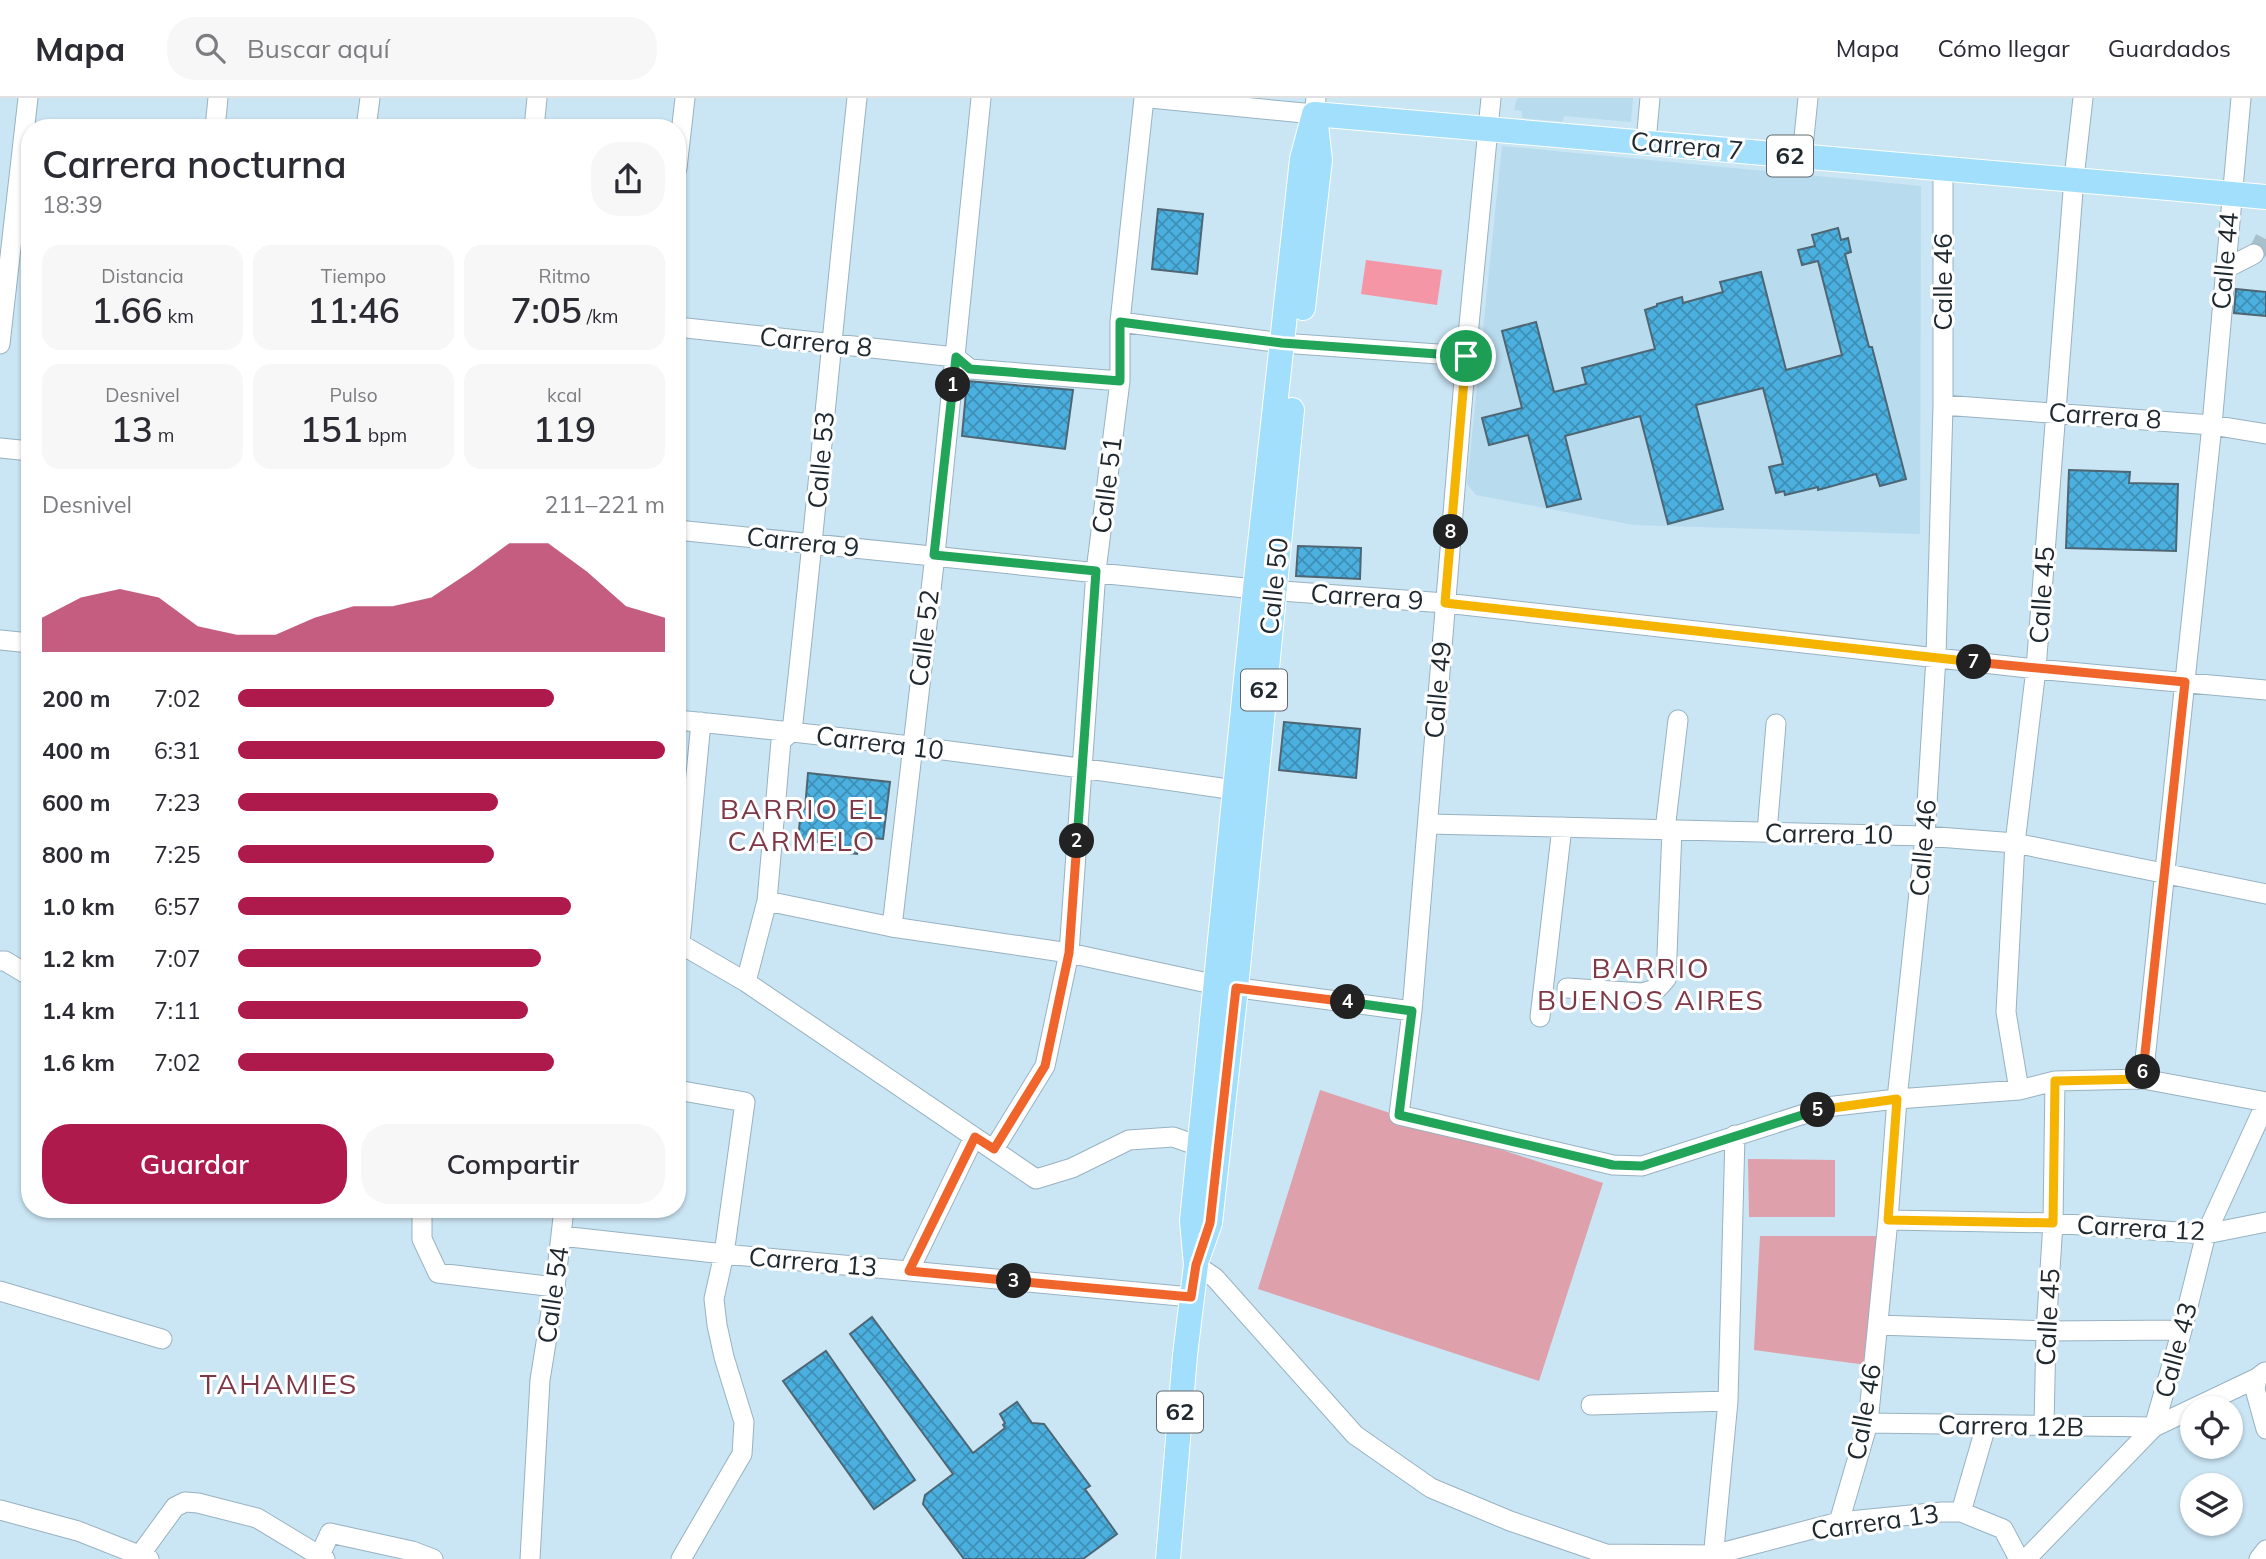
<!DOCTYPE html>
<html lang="es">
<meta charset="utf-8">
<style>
body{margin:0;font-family:Mulish,sans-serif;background:#f7f7f7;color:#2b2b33;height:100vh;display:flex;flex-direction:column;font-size:26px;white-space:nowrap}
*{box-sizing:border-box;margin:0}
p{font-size:23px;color:#7c7c81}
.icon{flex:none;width:38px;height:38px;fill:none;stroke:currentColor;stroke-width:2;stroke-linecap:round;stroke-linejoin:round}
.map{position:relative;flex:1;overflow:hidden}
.sheet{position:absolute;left:21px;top:21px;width:665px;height:1099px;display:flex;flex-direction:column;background:#fff;border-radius:28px;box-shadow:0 2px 5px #0004}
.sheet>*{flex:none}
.buttons{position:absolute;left:2180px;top:1298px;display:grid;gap:14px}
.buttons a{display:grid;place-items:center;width:63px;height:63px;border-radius:50%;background:#fff;box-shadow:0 2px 5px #0004;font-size:35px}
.pin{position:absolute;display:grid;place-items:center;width:60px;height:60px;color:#fff;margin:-30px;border:4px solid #fff;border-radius:50%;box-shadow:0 2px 7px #0007}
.km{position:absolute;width:35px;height:35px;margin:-18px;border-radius:50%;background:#222;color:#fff;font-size:19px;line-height:35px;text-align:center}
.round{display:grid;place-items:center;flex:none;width:74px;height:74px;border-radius:28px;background:#f7f7f7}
.head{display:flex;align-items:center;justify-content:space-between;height:119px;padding:0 21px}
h1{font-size:38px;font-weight:600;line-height:52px}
.figures{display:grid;grid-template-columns:repeat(3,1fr);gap:10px;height:119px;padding:7px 21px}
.figures div{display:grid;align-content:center;border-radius:18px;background:#f7f7f7;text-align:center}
.figures b{font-size:35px;font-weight:600}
.figures small{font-size:19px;font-weight:400}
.figures p{font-size:19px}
.chart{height:196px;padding:14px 21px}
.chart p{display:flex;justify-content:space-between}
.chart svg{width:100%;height:126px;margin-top:7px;fill:#ad1a4b;opacity:.7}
.action{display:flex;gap:14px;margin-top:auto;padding:14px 21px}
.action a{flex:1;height:80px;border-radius:28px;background:#ad1a4b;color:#fff;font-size:28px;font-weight:600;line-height:80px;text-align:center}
.action a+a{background:#f7f7f7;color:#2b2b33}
ul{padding:0 21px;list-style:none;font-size:23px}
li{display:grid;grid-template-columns:112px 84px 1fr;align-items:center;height:52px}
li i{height:18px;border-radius:9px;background:#ad1a4b}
header{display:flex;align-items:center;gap:42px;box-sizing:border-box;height:98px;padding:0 35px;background:#fff;border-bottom:2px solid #e1e1e2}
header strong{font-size:33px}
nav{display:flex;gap:38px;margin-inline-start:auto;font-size:24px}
.search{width:490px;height:63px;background:#f7f7f7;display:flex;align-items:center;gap:18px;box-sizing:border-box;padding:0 24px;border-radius:28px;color:#7c7c81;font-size:26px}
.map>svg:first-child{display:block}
.built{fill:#b8dbee}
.green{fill:#dea0aa}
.water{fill:#f596a7}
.building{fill:url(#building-cross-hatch);stroke:#4e6673;stroke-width:2}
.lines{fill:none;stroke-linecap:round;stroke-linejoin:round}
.minor-tunnel{stroke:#a8bfcc;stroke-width:19;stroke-dasharray:19 10;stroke-linecap:butt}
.minor-casing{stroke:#98b2c0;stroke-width:21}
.major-casing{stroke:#fff;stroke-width:26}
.minor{stroke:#fff;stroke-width:19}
.major{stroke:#a1dffd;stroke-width:24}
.split-1-casing{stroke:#fff;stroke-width:14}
.split-2-casing{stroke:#fff;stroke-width:14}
.split-3-casing{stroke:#fff;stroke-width:14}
.split-4-casing{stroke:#fff;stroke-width:14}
.split-5-casing{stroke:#fff;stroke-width:14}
.split-6-casing{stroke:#fff;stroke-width:14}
.split-7-casing{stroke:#fff;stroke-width:14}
.split-8-casing{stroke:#fff;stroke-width:14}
.split-9-casing{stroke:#fff;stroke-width:14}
.split-1{stroke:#22a559;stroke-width:9}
.split-2{stroke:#22a559;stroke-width:9}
.split-3{stroke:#f0652b;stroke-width:9}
.split-4{stroke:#f0652b;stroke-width:9}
.split-5{stroke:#22a559;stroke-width:9}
.split-6{stroke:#f5b400;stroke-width:9}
.split-7{stroke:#f0652b;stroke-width:9}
.split-8{stroke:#f5b400;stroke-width:9}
.split-9{stroke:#f5b400;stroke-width:9}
.labels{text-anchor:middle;stroke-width:6;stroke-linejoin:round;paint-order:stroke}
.shield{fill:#fff;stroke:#62686d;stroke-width:2}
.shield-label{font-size:24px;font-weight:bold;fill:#1e282e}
.street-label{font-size:26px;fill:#1e282e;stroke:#fff}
.neighbourhood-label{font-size:28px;letter-spacing:2px;fill:#7e3746;stroke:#fff}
</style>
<header>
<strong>Mapa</strong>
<div class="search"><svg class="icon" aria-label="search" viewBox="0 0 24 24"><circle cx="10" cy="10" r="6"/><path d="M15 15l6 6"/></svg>Buscar aquí</div>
<nav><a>Mapa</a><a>Cómo llegar</a><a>Guardados</a></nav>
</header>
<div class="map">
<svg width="2266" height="1461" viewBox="0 0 2266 1461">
<defs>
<pattern id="building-cross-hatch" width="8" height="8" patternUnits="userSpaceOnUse" patternTransform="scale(1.75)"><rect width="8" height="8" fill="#4bb0df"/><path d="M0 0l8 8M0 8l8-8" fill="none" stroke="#3e8fb5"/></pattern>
</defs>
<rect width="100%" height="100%" fill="#cae5f4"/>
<!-- built -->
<path class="built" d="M1517,0H1633L1631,24L1564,18L1563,24L1522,20V13L1514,12Z
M1502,48L1921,88L1920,436L1634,427L1476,397L1467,386Z"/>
<!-- green -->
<path class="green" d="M1320,992L1603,1085L1539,1283L1258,1191Z
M1748,1061L1835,1062V1119H1749Z
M1760,1138H1882L1867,1267L1754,1252Z"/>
<!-- water -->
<path class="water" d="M1366,162L1442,172L1437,207L1361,196Z"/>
<!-- building -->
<path class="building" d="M1158,111L1203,116L1197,176L1152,171Z
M1838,130L1841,142L1848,140L1851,154L1845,156L1869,249H1872L1906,381L1880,388L1876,376L1818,392V389L1785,397L1784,393L1776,395L1769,369L1783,366L1763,290L1696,307L1723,411L1668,426L1640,318L1565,338L1581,401L1547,409L1528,337L1489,347L1482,320L1522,310L1502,233L1536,224L1554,294L1586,286L1582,270L1655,251L1645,212L1657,208V206L1682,199L1683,205L1723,194L1720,184L1761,174L1786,272L1842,257L1818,163L1802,167L1798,152L1815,148L1812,137Z
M2236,191L2266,194V218L2234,215Z
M967,283L1073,292L1065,351L962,338Z
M2069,372L2130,374L2129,385L2178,386L2176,453L2066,450Z
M1298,448L1361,450L1360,481L1296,478Z
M1284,624L1360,631L1356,680L1279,672Z
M808,675L890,684L883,741L859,739L857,756L831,753L832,745L798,742L801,711H805Z
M872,1219L973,1355L1005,1330L1003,1327L1005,1325L1000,1316L1017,1304L1032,1325L1044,1326L1090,1388L1085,1391L1117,1436L1083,1461H964L923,1406L925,1397L953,1376L850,1236Z
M826,1253L915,1382L874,1411L783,1283Z"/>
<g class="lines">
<!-- minor-tunnel -->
<path class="minor-tunnel" d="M2254,156L2260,150L2266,138"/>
<!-- minor casing -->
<g class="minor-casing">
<path id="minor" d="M1150,0L1314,16L1316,0
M1491,0L1466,258L1412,913L1399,1017L1613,1067L1642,1068L1826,1009L1897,1001L2019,992L2055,983L2143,981L2266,1004
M215,30L218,0
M366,30L370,0
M534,30L537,0
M1646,44L1650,0
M1802,59L1808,0
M677,70L685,0
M2225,171L2254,156
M1120,224L1282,245L1466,258
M677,229L955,259L970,271L1120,283
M0,246L28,0
M1943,307L2212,327L2266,336
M0,350L30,353
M677,432L1255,491L1445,505L2036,571L2266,592
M0,542L30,545
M677,622C864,640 1050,665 1235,692
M1428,726L1925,738L2015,745L2266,796
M1665,732L1678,622
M1767,734L1776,626
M767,803L892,829L1069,855L1217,887L1412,913
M892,829L935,457L981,0
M677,844L746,884L1036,1081L1072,1070L1129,1042L1173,1039L1199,1048
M680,845L701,624
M0,863H5L30,878
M746,884L767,803L781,643L792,633C816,422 834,211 857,0
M1567,890L1642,895L1658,890L1666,881L1672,732
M1540,919L1562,729
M2143,981L2212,327L2241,0
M677,992L745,1004L724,1156L714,1201L717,1227L724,1259L744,1324L742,1356L681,1461
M2019,992L2006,914L2015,745L2036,571L2074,80L2083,0
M994,1051L1045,968L1069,855L1096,473L1120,283V224L1144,0
M422,1111V1141L438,1175L555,1189
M1888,1122L2053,1125L2206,1136L2266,1124
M561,1138L724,1156L1191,1199
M1196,1167L1215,1180L1355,1337L1431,1390L1510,1423L1606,1456L1713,1457L1839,1424L1942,1414H1961L2003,1431L2019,1461
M909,1173L974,1039
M0,1193L162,1241
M1878,1227L2046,1233L2182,1232
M2265,1274L2257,1280L2255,1291L2266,1331
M1591,1307L1728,1303
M1868,1325L2154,1329L2257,1280
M2044,1329L2046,1233L2053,1125L2055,983
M0,1412L78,1433L149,1461
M1961,1414L1986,1328
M1839,1424L1868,1325L1888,1122L1897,1001L1925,738L1936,559L1943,307V71
M320,1457L330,1435L412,1453L433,1461
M137,1461L175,1409L185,1404L198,1405L257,1420L325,1461
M530,1461L540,1282L555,1189L564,1111
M1713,1461L1728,1303L1735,1037
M2026,1461L2154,1329L2182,1232L2206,1136L2266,1005
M2259,1461L2266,1452"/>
</g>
<!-- major casing -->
<g class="major-casing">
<path id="major" d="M1314,16C1632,42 1949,70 2266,99
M1303,210L1320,62L1316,27
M1198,1159L1210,1125L1236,890L1292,312
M1168,1461L1185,1257L1196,1167L1192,1123L1255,491L1302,61L1314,16"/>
</g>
<!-- minor -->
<use href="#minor" class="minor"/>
<!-- major -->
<use href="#major" class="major"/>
</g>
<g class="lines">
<!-- split-1 casing -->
<g class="split-1-casing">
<path id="split-1" d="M953,287L956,259L970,271L1120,283V224L1282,245L1466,258"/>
</g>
<!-- split-2 casing -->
<g class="split-2-casing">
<path id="split-2" d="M953,287L934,457L1096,473L1077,743"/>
</g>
<!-- split-3 casing -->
<g class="split-3-casing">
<path id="split-3" d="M1014,1183L909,1173L975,1039L994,1051L1045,968L1069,855L1077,743"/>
</g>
<!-- split-4 casing -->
<g class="split-4-casing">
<path id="split-4" d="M1014,1183L1191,1199L1196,1167L1210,1125L1236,890L1348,904"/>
</g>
<!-- split-5 casing -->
<g class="split-5-casing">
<path id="split-5" d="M1348,904L1412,913L1399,1017L1613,1067L1642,1068L1818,1012"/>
</g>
<!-- split-6 casing -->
<g class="split-6-casing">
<path id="split-6" d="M1818,1012L1897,1001L1888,1122L2053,1125L2055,983L2143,981V974"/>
</g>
<!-- split-7 casing -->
<g class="split-7-casing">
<path id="split-7" d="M1974,564L2185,584L2143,974"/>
</g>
<!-- split-8 casing -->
<g class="split-8-casing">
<path id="split-8" d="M1451,434L1445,505L1974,564"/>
</g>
<!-- split-9 casing -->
<g class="split-9-casing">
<path id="split-9" d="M1451,434L1466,258"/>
</g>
<!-- split-1 -->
<use href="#split-1" class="split-1"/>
<!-- split-2 -->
<use href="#split-2" class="split-2"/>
<!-- split-3 -->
<use href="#split-3" class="split-3"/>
<!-- split-4 -->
<use href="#split-4" class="split-4"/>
<!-- split-5 -->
<use href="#split-5" class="split-5"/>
<!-- split-6 -->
<use href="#split-6" class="split-6"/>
<!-- split-7 -->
<use href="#split-7" class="split-7"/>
<!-- split-8 -->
<use href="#split-8" class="split-8"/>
<!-- split-9 -->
<use href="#split-9" class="split-9"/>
</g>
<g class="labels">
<!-- shield labels -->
<g class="shield">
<rect x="1767" y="37.5" width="46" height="41" rx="5"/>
<rect x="1241" y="571.5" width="46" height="41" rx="5"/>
<rect x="1157" y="1293.5" width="46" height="41" rx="5"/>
</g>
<g class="shield-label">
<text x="1790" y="66">62</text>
<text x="1264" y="600">62</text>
<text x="1180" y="1322">62</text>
</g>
<!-- street labels -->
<g class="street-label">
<text transform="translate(1687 48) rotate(5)" y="9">Carrera 7</text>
<text transform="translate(2225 163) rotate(-85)" y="9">Calle 44</text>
<text transform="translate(1943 184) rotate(-90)" y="9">Calle 46</text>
<text transform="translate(816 244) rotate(6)" y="9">Carrera 8</text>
<text transform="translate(2105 318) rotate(4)" y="9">Carrera 8</text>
<text transform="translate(821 362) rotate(-85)" y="9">Calle 53</text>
<text transform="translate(1107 387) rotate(-83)" y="9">Calle 51</text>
<text transform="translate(803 444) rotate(6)" y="9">Carrera 9</text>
<text transform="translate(1274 488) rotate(-84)" y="9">Calle 50</text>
<text transform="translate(2042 497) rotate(-86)" y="9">Calle 45</text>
<text transform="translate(1367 499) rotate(4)" y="9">Carrera 9</text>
<text transform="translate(924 540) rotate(-83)" y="9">Calle 52</text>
<text transform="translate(1438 592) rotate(-85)" y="9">Calle 49</text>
<text transform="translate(880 645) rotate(7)" y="9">Carrera 10</text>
<text transform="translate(1829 736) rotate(1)" y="9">Carrera 10</text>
<text transform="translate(1923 750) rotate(-85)" y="9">Calle 46</text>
<text transform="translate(2141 1130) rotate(3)" y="9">Carrera 12</text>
<text transform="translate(813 1164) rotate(5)" y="9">Carrera 13</text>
<text transform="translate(553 1197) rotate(-82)" y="9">Calle 54</text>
<text transform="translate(2048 1219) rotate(-87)" y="9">Calle 45</text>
<text transform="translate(2176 1252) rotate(-75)" y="9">Calle 43</text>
<text transform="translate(1864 1314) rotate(-80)" y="9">Calle 46</text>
<text transform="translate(2011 1328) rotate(1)" y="9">Carrera 12B</text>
<text transform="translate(1875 1424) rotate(-8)" y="9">Carrera 13</text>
</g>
<!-- neighbourhood labels -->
<g class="neighbourhood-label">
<text x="802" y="721">BARRIO EL<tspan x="802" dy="32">CARMELO</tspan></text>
<text x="1651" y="880">BARRIO<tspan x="1651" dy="32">BUENOS AIRES</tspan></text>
<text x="279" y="1296">TAHAMIES</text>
</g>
</g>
</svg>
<div class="buttons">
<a><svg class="icon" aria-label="locate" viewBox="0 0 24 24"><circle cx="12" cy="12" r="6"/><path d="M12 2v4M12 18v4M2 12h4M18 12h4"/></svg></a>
<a><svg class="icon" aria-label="layers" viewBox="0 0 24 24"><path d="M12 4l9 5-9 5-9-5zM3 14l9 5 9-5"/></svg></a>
</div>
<div class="pin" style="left:1466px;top:258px;background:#1e9e55"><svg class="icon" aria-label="arrive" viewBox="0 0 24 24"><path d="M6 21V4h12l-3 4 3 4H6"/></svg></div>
<b class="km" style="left:953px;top:287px">1</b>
<b class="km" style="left:1077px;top:743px">2</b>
<b class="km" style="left:1014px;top:1183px">3</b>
<b class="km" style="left:1348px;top:904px">4</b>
<b class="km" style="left:1818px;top:1012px">5</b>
<b class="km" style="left:2143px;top:974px">6</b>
<b class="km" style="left:1974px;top:564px">7</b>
<b class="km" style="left:1451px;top:434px">8</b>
<section class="sheet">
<div class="head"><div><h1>Carrera nocturna</h1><p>18:39</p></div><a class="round"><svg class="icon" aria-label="share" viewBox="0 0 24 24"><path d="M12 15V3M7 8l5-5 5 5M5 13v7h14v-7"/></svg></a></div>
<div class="figures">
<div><p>Distancia</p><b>1.66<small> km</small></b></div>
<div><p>Tiempo</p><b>11:46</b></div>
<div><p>Ritmo</p><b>7:05<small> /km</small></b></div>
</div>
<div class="figures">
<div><p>Desnivel</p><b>13<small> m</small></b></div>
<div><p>Pulso</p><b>151<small> bpm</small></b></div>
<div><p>kcal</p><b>119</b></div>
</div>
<div class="chart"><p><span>Desnivel</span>211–221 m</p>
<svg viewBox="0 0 160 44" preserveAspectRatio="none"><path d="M0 44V32L10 25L20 22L30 25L40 35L50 38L60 38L70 32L80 28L90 28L100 25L110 16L120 6L130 6L140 16L150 28L160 32V44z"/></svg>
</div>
<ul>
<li><b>200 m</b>7:02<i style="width:74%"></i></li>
<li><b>400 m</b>6:31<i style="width:100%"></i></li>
<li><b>600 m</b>7:23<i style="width:61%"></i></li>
<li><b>800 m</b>7:25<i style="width:60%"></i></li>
<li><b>1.0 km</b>6:57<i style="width:78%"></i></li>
<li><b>1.2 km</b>7:07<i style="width:71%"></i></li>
<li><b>1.4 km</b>7:11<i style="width:68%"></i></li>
<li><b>1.6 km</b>7:02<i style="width:74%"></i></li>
</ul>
<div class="action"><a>Guardar</a><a>Compartir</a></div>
</section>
</div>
